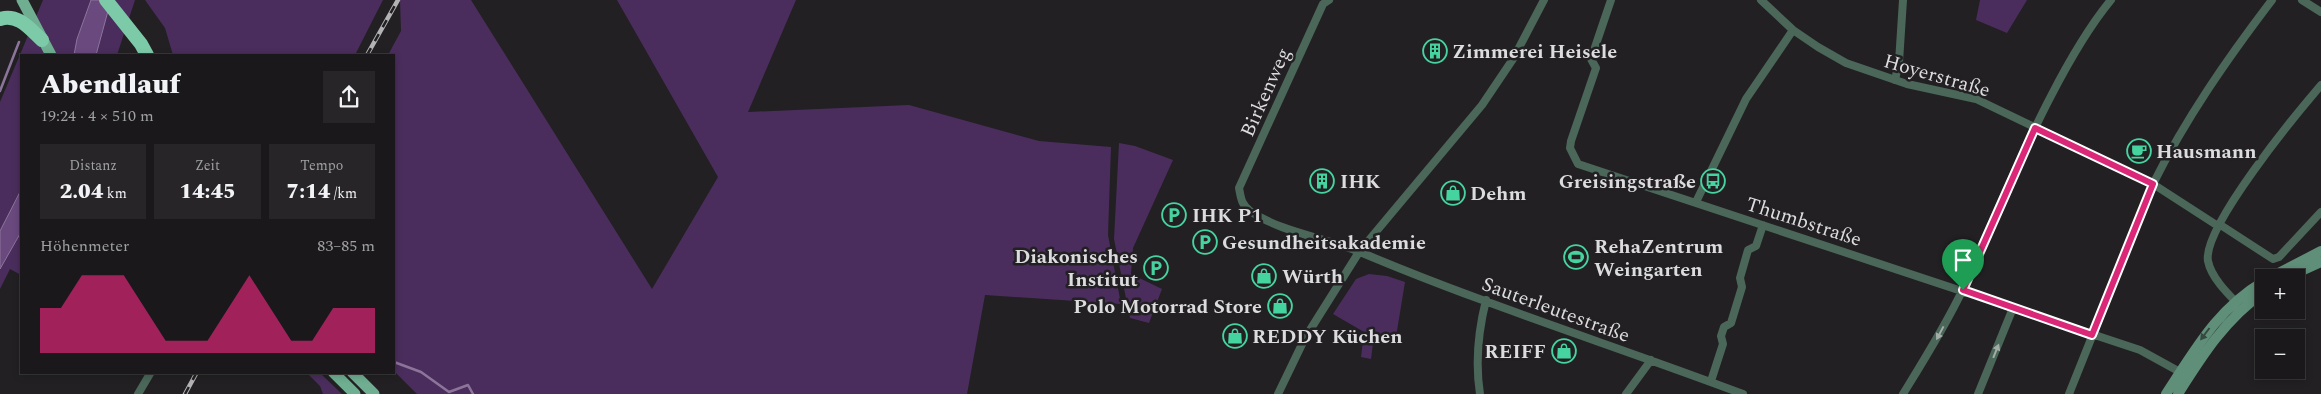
<!DOCTYPE html>
<html lang="de">
<meta charset="utf-8">
<style>
body{margin:0;font-family:Spectral,serif;background:#272527;color:#f1f3f6;height:100vh;display:flex;flex-direction:column;font-size:19px;white-space:nowrap}
*{box-sizing:border-box;margin:0}
p{font-size:16px;color:#9fa0a2}
.icon{flex:none;width:28px;height:28px;fill:none;stroke:currentColor;stroke-width:2;stroke-linecap:round;stroke-linejoin:round}
.map{position:relative;flex:1;overflow:hidden}
.panel{position:absolute;left:20px;top:54px;width:375px;height:320px;display:flex;flex-direction:column;background:#1a181a;border-radius:0px;box-shadow:0 2px 8px #0003,0 0 0 1px #383739}
.panel>*{flex:none}
.fabs{position:absolute;left:2255px;top:269px;display:grid;gap:10px}
.fabs a{display:grid;place-items:center;width:50px;height:50px;border-radius:0px;background:#1a181a;box-shadow:0 2px 8px #0003,0 0 0 1px #383739;font-size:25px}
.pin{position:absolute;display:grid;place-items:center;width:42px;height:42px;color:#fff;margin:-51px -21px;border-radius:50% 50% 50% 0;rotate:-45deg;box-shadow:0 0 5px #0007}
.pin .icon{rotate:45deg}
.round{display:grid;place-items:center;flex:none;width:52px;height:52px;border-radius:0px;background:#272527}
.head{display:flex;align-items:center;justify-content:space-between;height:85px;padding:0 20px}
h1{font-size:28px;font-weight:800;line-height:38px}
.figures{display:grid;grid-template-columns:repeat(3,1fr);gap:8px;height:85px;padding:5px 20px}
.figures div{display:grid;align-content:center;border-radius:0px;background:#272527;text-align:center}
.figures b{font-size:21px;font-weight:800}
.figures small{font-size:14px;font-weight:400}
.figures p{font-size:14px}
.chart{height:140px;padding:10px 20px}
.chart p{display:flex;justify-content:space-between}
.chart svg{width:100%;height:90px;margin-top:5px;fill:#db2777;opacity:.7}
.map>svg:first-child{display:block}
.green{fill:#4a2d5c}
.water{fill:#6a497e;stroke:#8c759a}
.lines{fill:none;stroke-linecap:round;stroke-linejoin:round}
.stream{stroke:#8c759a;stroke-width:2.5}
.street{stroke:#4a6759;stroke-width:8}
.secondary{stroke:#5f8f79;stroke-width:10}
.primary{stroke:#6fae91;stroke-width:11}
.highway{stroke:#7dcaa8;stroke-width:14}
.rail-casing{stroke:#b3b2b4;stroke-width:4.5}
.rail{stroke:#222023;stroke-width:2.5;stroke-dasharray:8;stroke-linecap:butt}
.oneway{fill:#a2ada8}
.oneway2{fill:#374741}
.route-casing{stroke:#fff;stroke-width:10}
.route{stroke:#db2777;stroke-width:6}
.labels{text-anchor:middle;stroke-width:5;stroke-linejoin:round;paint-order:stroke}
.poi-label{font-size:20px;font-weight:bold;fill:#dcdbdd;stroke:#222023;text-anchor:start}
.street-label{font-size:20px;fill:#dcdbdd;stroke:#222023}
</style>
<div class="map">
<svg width="2321" height="394" viewBox="0 0 2321 394">
<rect width="100%" height="100%" fill="#222023"/>
<!-- green -->
<path class="green" d="M43,0H135L117,55H21V275L10,269L0,289V102Z
M145,0H383L355,55H173L165,28Z
M400,0H471L652,289L718,177L617,0H796L748,112L909,105L1039,141L1111,147L1108,235L1121,304L985,295L967,394H417L394,371V55H388L401,31Z
M1980,0H2027L2007,33L1976,20Z
M1119,143L1135,146L1173,160L1133,248L1131,274L1162,289L1149,323L1130,318L1114,239Z
M1369,274L1387,276L1405,282L1396,337L1374,335L1371,359L1361,357L1364,332L1333,314L1356,279Z
M307,373H320L342,394H323L320,386Z"/>
<!-- water -->
<path class="water" d="M91,0H111L96,55H74L77,39Z
M21,190V232L0,269V231Z"/>
<g class="lines">
<!-- stream -->
<path class="stream" d="M0,91L19,42
M394,362L421,372L449,392L468,385L473,394"/>
<!-- street -->
<path class="street" d="M1329,0L1323,4L1239,188C1241,198 1241,204 1250,211C1280,232 1326,238 1360,252C1485,305 1616,346 1743,394
M1611,0L1591,59L1596,68L1571,141L1570,148L1578,164L2140,350L2180,372
M1761,0L1793,30L1818,47L1846,63L1907,84L1976,99L2153,184L2218,226
M2302,0L2321,12
M1895,80L1899,62L1903,0
M1696,202L1746,99L1793,30
M2219,224L2273,259L2279,257L2321,212
M2238,304C2227,293 2211,277 2208,261C2202,228 2297,113 2321,85
M1711,381L1723,344L1721,336L1724,327L1731,323L1742,287L1740,278L1748,250L1756,246L1763,225
M138,394L151,372
M1278,394L1305,338L1359,252L1482,105L1513,59L1544,0
M1480,394C1475,362 1478,332 1486,300
M1626,394L1651,360
M1903,394C1924,360 1946,325 1963,289C1992,224 2018,159 2051,96C2068,63 2087,29 2111,0
M1978,394L2013,308
M2069,394L2153,184C2186,118 2227,59 2272,0"/>
<!-- secondary -->
<path class="secondary" d="M2269,278L2321,251
M2286,278L2321,262
M2166,394C2195,350 2217,309 2264,281
M2178,394C2202,356 2226,318 2264,292"/>
<!-- primary -->
<path class="primary" d="M22,0L51,55
M333,372L355,394
M352,372L374,394"/>
<!-- highway -->
<path class="highway" d="M106,0L141,44L147,55
M0,19C18,13 30,29 42,40"/>
<!-- rail casing -->
<g class="rail-casing">
<path id="rail" d="M367,55L398,0
M185,394L197,372"/>
</g>
<!-- rail -->
<use href="#rail" class="rail"/>
</g>
<!-- one-way arrows -->
<defs><path id="oneway-solid" d="M-6-.8H1V-3.2L6.5 0L1 3.2V.8H-6Z" transform="scale(1.25)"/></defs>
<g class="oneway">
<use href="#oneway-solid" transform="translate(1940 333) rotate(118)"/>
<use href="#oneway-solid" transform="translate(1996 351) rotate(-68)"/>
</g>
<use class="oneway2" href="#oneway-solid" transform="translate(2205 334) rotate(127)"/>
<g class="lines">
<!-- route casing -->
<g class="route-casing">
<path id="route" d="M2035,128L2153,184L2092,335L1963,290Z"/>
</g>
<!-- route -->
<use href="#route" class="route"/>
</g>
<!-- icons -->
<defs>
<g id="building-ring" transform="scale(1.25)"><circle r="9.5" fill="#222023" stroke="#45d49f" stroke-width="1.5"/><path d="M-4-6H4V6H1V3H-1V6H-4ZM-2.5-4.3h1.7v1.8h-1.7ZM.8-4.3h1.7v1.8H.8ZM-2.5-1h1.7V.8h-1.7ZM.8-1h1.7V.8H.8Z" fill="#45d49f"/></g>
<g id="cafe-ring" transform="scale(1.25)"><circle r="9.5" fill="#222023" stroke="#45d49f" stroke-width="1.5"/><path d="M-5.5-4.5H6V0H3Q3 3.5 0 3.5H-2.5Q-5.5 3.5-5.5 0ZM3-3.2v2h1.7v-2ZM-6 4.5H4V6H-6Z" fill="#45d49f"/></g>
<g id="bus-ring" transform="scale(1.25)"><circle r="9.5" fill="#222023" stroke="#45d49f" stroke-width="1.5"/><path d="M-5-6H5V4H4V6H2V4H-2V6H-4V4H-5ZM-3.5-4V0h7V-4ZM-3.5 1.2v1.5H-2V1.2ZM2 1.2v1.5H3.5V1.2Z" fill="#45d49f"/></g>
<g id="shop-ring" transform="scale(1.25)"><circle r="9.5" fill="#222023" stroke="#45d49f" stroke-width="1.5"/><path d="M-5-2.5h2.3a2.7 3.5 0 0 1 5.4 0H5L5.5 6h-11ZM-1.5-2.5h3a1.5 2.3 0 0 0-3 0Z" fill="#45d49f"/></g>
<g id="parking-ring" transform="scale(1.25)"><circle r="9.5" fill="#222023" stroke="#45d49f" stroke-width="1.5"/><path d="M-3.5-5.5H1a3.5 3.5 0 0 1 0 7H-1V5.5H-3.5ZM-1-3.4V-.6H.8a1.4 1.4 0 0 0 0-2.8Z" fill="#45d49f"/></g>
<g id="stadium-ring" transform="scale(1.25)"><circle r="9.5" fill="#222023" stroke="#45d49f" stroke-width="1.5"/><path d="M0-5a6.5 5 0 1 0 0 10a6.5 5 0 1 0 0-10ZM-3.5-1.8h7v3.6h-7Z" fill="#45d49f"/></g>
</defs>
<g fill-rule="evenodd">
<use href="#building-ring" x="1435" y="51"/>
<use href="#cafe-ring" x="2139" y="151"/>
<use href="#building-ring" x="1322" y="181"/>
<use href="#bus-ring" x="1713" y="181"/>
<use href="#shop-ring" x="1453" y="193"/>
<use href="#parking-ring" x="1174" y="215"/>
<use href="#parking-ring" x="1205" y="242"/>
<use href="#stadium-ring" x="1576" y="257"/>
<use href="#parking-ring" x="1156" y="268"/>
<use href="#shop-ring" x="1264" y="276"/>
<use href="#shop-ring" x="1280" y="306"/>
<use href="#shop-ring" x="1235" y="336"/>
<use href="#shop-ring" x="1564" y="351"/>
</g>
<g class="labels">
<!-- poi labels -->
<g class="poi-label">
<text x="1452" y="58">Zimmerei Heisele</text>
<text x="2156" y="158">Hausmann</text>
<text x="1340" y="188">IHK</text>
<text x="1696" y="188" text-anchor="end">Greisingstraße</text>
<text x="1470" y="200">Dehm</text>
<text x="1192" y="222">IHK P1</text>
<text x="1222" y="249">Gesundheitsakademie</text>
<text x="1594" y="253">RehaZentrum<tspan x="1594" dy="23">Weingarten</tspan></text>
<text x="1138" y="263" text-anchor="end">Diakonisches<tspan x="1138" dy="23">Institut</tspan></text>
<text x="1282" y="283">Würth</text>
<text x="1262" y="313" text-anchor="end">Polo Motorrad Store</text>
<text x="1252" y="343">REDDY Küchen</text>
<text x="1546" y="358" text-anchor="end">REIFF</text>
</g>
<!-- street labels -->
<g class="street-label">
<text transform="translate(1937 75) rotate(16)" y="7">Hoyerstraße</text>
<text transform="translate(1265 92) rotate(-66)" y="7">Birkenweg</text>
<text transform="translate(1804 221) rotate(18)" y="7">Thumbstraße</text>
<text transform="translate(1556 309) rotate(20)" y="7">Sauterleutestraße</text>
</g>
</g>
</svg>
<div class="fabs">
<a>+</a>
<a>−</a>
</div>
<div class="pin" style="left:1963px;top:290px;background:#1e9e55"><svg class="icon" aria-label="arrive" viewBox="0 0 24 24"><path d="M6 21V4h12l-3 4 3 4H6"/></svg></div>
<section class="panel">
<div class="head"><div><h1>Abendlauf</h1><p>19:24 · 4 × 510 m</p></div><a class="round"><svg class="icon" aria-label="share" viewBox="0 0 24 24"><path d="M12 15V3M7 8l5-5 5 5M5 13v7h14v-7"/></svg></a></div>
<div class="figures">
<div><p>Distanz</p><b>2.04<small> km</small></b></div>
<div><p>Zeit</p><b>14:45</b></div>
<div><p>Tempo</p><b>7:14<small> /km</small></b></div>
</div>
<div class="chart"><p><span>Höhenmeter</span>83–85 m</p>
<svg viewBox="0 0 160 44" preserveAspectRatio="none"><path d="M0 44V22L10 22L20 6L30 6L40 6L50 22L60 38L70 38L80 38L90 22L100 6L110 22L120 38L130 38L140 22L150 22L160 22V44z"/></svg>
</div>
</section>
</div>
